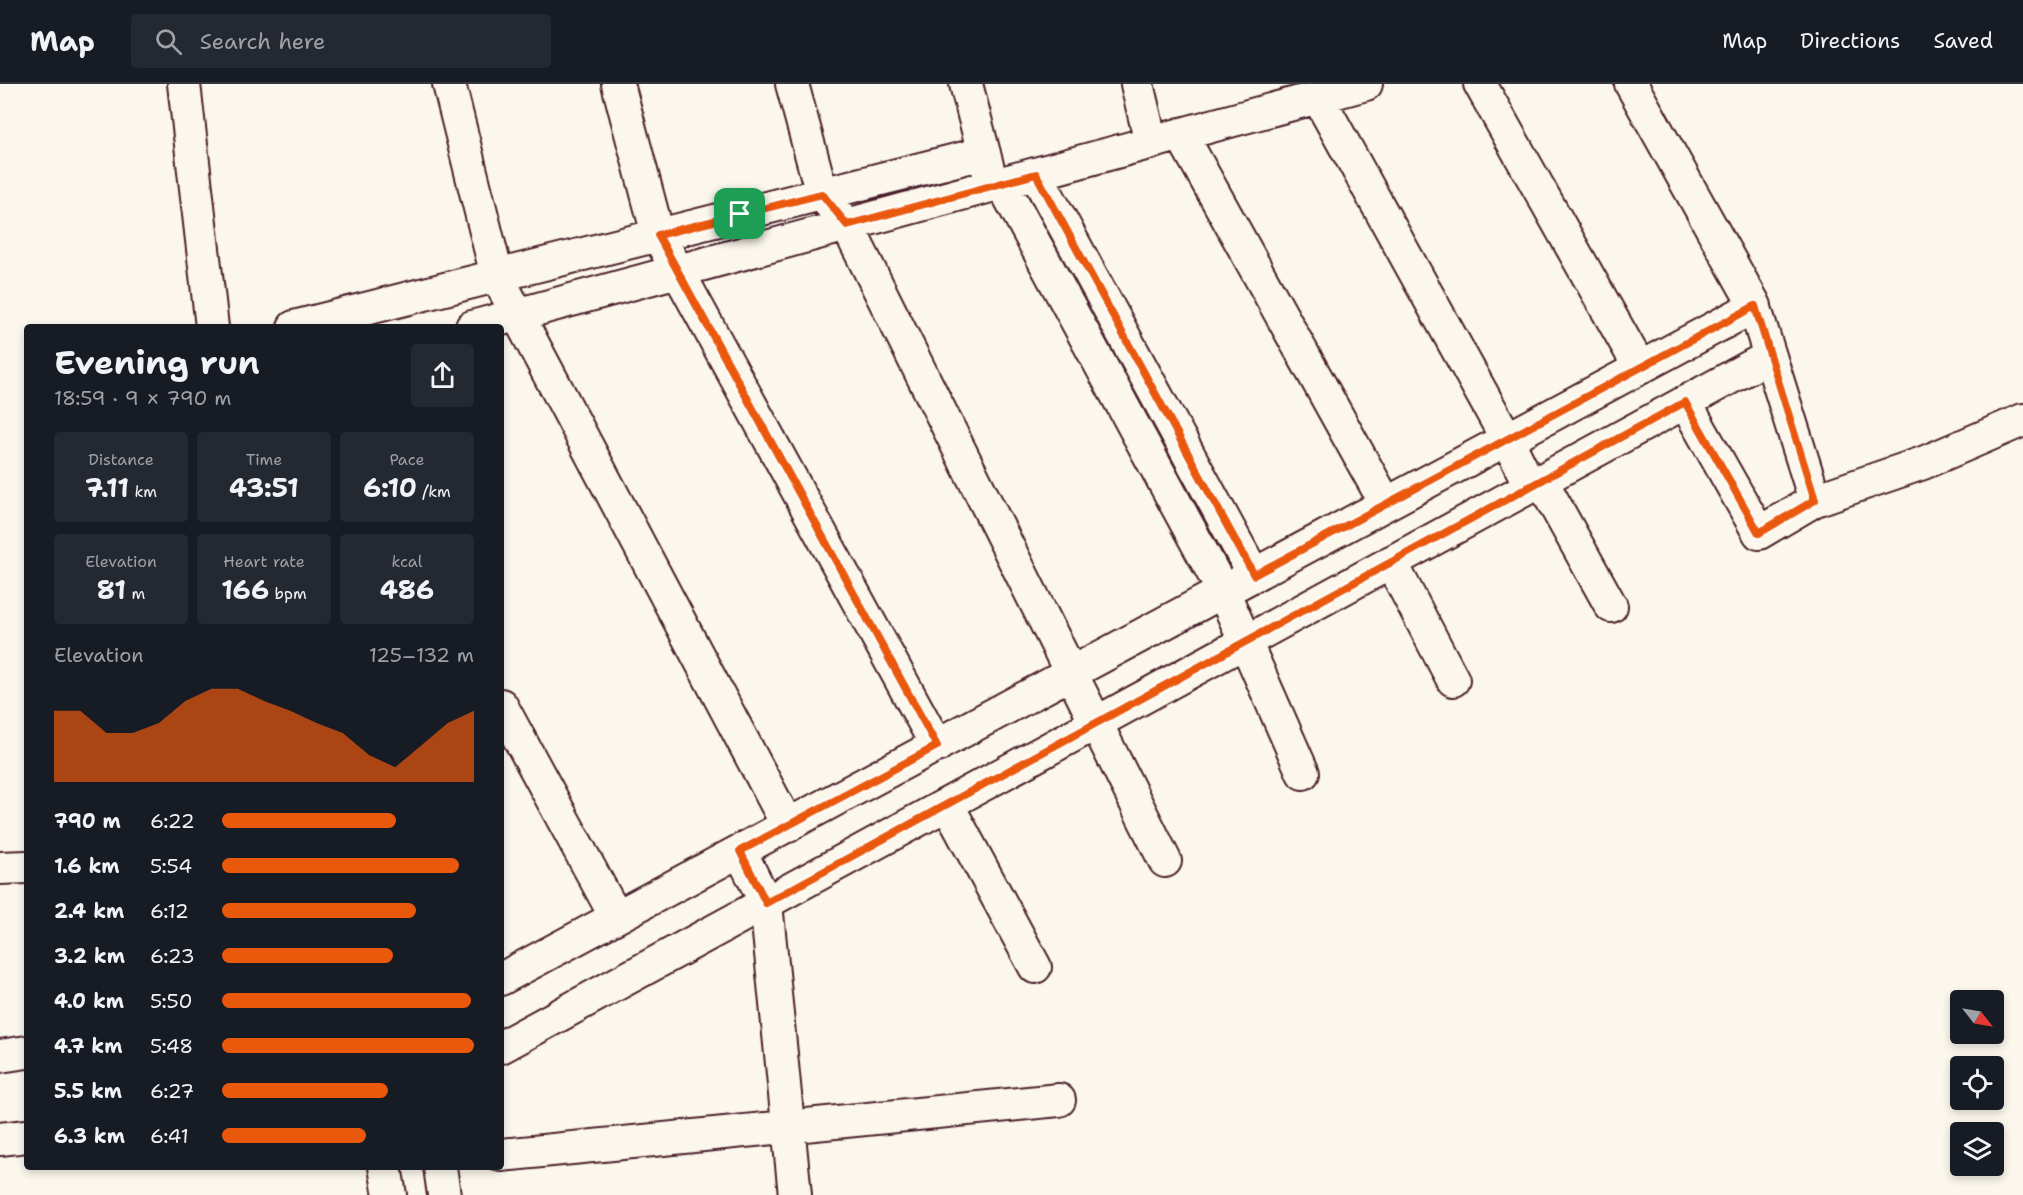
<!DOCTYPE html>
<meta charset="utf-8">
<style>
body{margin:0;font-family:"Shantell Sans",sans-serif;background:#242831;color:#f1f3f6;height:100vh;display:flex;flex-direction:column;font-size:22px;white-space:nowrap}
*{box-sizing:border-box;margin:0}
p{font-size:20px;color:#9ea1a6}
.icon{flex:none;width:33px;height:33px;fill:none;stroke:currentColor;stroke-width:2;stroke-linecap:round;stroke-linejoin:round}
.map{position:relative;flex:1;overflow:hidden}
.details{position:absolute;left:24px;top:240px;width:480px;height:846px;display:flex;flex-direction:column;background:#171b24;border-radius:6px;box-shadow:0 3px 9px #0003}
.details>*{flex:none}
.needle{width:39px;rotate:121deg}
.fabs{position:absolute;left:1950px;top:906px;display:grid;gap:12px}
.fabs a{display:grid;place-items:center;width:54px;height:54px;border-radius:6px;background:#171b24;box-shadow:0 3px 9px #0003;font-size:30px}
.pin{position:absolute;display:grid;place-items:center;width:51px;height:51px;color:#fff;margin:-26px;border-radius:12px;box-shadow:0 3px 9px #0006}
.round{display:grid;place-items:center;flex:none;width:63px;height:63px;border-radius:6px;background:#242831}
.summary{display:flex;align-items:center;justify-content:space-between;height:102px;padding:0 30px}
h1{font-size:33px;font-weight:700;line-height:45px}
.metrics{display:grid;grid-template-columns:repeat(3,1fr);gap:9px;height:102px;padding:6px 30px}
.metrics div{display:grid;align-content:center;border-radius:6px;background:#242831;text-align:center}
.metrics b{font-size:26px;font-weight:700}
.metrics small{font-size:16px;font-weight:400}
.metrics p{font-size:16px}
.chart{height:168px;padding:12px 30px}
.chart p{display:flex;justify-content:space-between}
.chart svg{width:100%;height:108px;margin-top:6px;fill:#ea580c;opacity:.7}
ul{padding:0 30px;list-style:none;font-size:20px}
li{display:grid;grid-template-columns:96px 72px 1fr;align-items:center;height:45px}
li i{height:15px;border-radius:8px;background:#ea580c}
header{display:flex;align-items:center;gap:36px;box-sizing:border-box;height:84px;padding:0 30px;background:#171b24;border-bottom:2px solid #363941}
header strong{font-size:28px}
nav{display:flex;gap:33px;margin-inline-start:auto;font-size:21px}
.search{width:420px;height:54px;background:#242831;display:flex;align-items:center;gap:15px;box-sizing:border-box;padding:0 21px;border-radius:6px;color:#9ea1a6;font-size:22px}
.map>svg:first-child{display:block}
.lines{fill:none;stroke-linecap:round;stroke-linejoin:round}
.minor-casing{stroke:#4a1f2b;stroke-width:36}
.minor{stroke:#fbf7ec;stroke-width:32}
.route-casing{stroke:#fff;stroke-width:12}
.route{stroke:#ea580c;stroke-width:8}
</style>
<header>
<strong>Map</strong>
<div class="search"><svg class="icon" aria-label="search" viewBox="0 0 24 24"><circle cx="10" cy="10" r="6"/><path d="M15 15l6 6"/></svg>Search here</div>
<nav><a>Map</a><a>Directions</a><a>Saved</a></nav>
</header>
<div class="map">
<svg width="2023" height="1111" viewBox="0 0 2023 1111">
<rect width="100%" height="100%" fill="#fbf7ec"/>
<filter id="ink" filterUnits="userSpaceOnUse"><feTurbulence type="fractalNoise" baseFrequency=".0167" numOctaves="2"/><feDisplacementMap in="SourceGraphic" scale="12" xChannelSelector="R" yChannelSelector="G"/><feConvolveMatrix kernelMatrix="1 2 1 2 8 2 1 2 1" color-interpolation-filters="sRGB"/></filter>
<g filter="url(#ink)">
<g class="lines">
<!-- minor casing -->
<g class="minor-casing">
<path id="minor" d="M184,0L212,243
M449,0L497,192L788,742
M618,0L658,151L937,662
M792,0L822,110L847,141L1165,777
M966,0L989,89
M1137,0L1151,59
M1480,0L1640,284
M1631,0L1753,218L1815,416
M1318,13L1507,355L1530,402
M1181,50L1386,420
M1036,90L1254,491
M1002,99L1223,507L1303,689
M294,243L984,69
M472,243L1366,0
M1685,318L1759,449L1815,416L1923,379L2023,336
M1541,396L1611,522
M1391,478L1453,596
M501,621L616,833
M947,720L1035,883
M740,767L766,819L795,1111
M0,784L27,783
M501,895L1755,222
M501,963L1770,272
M0,972L27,968
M0,1055L27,1052
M501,1071L1059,1016
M385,1083L390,1111
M440,1083L444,1111"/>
</g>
<!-- minor -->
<use href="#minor" class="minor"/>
</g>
</g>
<g class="lines" filter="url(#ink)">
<!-- route casing -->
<g class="route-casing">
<path id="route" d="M1036,90L1254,491L1755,222L1815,416L1759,449L1685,318L766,819L740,767L937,662L658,151L822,110L847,141Z"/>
</g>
<!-- route -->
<use href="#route" class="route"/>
</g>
</svg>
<div class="fabs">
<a><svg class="needle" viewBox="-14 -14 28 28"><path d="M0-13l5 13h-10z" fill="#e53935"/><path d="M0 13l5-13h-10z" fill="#9ea1a6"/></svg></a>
<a><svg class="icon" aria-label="locate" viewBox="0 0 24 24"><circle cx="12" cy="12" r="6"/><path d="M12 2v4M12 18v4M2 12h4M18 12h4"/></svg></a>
<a><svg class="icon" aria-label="layers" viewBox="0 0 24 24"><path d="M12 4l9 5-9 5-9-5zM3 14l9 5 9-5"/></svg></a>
</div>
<div class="pin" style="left:740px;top:130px;background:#1e9e55"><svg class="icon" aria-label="arrive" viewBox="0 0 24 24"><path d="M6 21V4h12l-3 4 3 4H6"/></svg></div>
<section class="details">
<div class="summary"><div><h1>Evening run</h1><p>18:59 · 9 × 790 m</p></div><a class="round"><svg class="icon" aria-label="share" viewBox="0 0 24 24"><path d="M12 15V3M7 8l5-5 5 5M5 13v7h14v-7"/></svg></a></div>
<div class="metrics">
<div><p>Distance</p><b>7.11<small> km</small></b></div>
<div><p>Time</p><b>43:51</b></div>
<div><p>Pace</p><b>6:10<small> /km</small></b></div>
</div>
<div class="metrics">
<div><p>Elevation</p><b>81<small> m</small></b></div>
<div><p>Heart rate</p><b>166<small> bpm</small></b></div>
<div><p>kcal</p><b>486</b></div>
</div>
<div class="chart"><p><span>Elevation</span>125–132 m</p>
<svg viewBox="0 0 160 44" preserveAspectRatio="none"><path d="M0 44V15L10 15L20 24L30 24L40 20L50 11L60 6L70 6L80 11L90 15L100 20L110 24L120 33L130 38L140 29L150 20L160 15V44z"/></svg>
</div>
<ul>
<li><b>790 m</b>6:22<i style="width:69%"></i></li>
<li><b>1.6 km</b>5:54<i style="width:94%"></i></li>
<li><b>2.4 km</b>6:12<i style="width:77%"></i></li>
<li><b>3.2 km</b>6:23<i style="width:68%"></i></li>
<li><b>4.0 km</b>5:50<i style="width:99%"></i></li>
<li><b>4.7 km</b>5:48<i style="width:100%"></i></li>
<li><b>5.5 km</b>6:27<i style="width:66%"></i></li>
<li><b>6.3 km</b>6:41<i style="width:57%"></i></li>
</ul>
</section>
</div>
